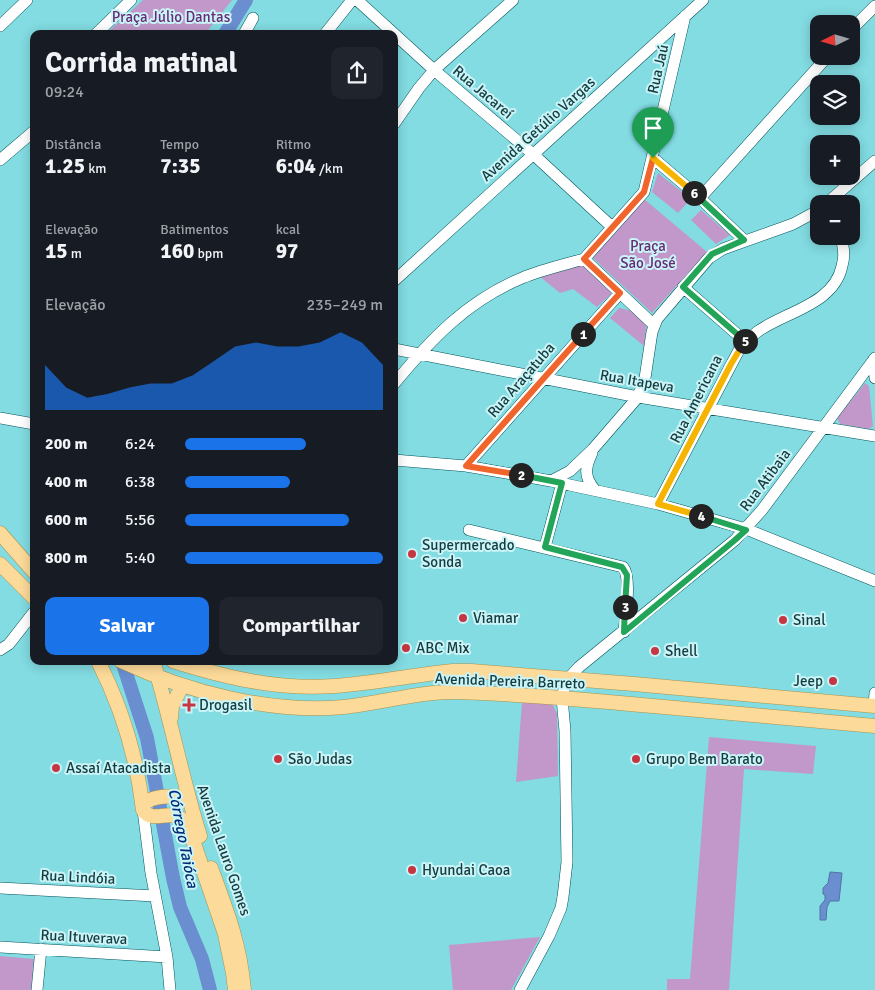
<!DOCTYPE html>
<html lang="pt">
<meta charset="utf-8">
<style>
body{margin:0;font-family:Signika,sans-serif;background:#20242c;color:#f1f3f6;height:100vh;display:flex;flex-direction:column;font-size:19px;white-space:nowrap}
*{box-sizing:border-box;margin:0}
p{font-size:16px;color:#9ea1a6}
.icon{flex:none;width:28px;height:28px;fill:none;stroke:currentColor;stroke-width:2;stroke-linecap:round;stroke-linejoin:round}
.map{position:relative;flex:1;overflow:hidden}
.panel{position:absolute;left:30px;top:30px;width:368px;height:635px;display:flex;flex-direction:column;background:#171b24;border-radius:10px;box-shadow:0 2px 12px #0003}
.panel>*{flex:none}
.needle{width:32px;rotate:265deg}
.buttons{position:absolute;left:810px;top:15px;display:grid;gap:10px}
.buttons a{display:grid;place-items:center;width:50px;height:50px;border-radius:10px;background:#171b24;box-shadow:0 2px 12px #0003;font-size:25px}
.pin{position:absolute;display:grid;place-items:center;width:42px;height:42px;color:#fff;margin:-51px -21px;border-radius:50% 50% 50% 0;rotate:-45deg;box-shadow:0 0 5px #0007}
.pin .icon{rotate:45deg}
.km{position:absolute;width:25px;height:25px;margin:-12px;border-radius:50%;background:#222;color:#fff;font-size:14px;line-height:25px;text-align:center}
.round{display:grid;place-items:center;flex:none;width:52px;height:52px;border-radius:10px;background:#20242c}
.overview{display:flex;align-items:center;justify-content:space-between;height:85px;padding:0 15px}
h1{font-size:28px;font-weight:700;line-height:38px}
.metrics{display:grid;grid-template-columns:repeat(3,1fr);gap:8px;height:85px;padding:5px 15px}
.metrics div{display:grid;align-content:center}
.metrics b{font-size:21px;font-weight:700}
.metrics small{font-size:14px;font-weight:400}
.metrics p{font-size:14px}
.chart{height:140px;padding:10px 15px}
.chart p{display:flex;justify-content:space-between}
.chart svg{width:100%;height:90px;margin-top:5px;fill:#1a73e8;opacity:.7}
.button{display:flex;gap:10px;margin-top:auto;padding:10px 15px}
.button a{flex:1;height:58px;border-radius:10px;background:#1a73e8;color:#fff;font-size:20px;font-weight:700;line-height:58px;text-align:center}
.button a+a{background:#20242c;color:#f1f3f6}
ul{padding:0 15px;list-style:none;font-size:16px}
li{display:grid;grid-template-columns:80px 60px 1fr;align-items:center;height:38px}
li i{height:12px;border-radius:6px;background:#1a73e8}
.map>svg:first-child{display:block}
.green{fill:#c198c9}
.water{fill:#6a8ecf;stroke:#5075a4}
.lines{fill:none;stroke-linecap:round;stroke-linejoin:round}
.river{stroke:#6a8ecf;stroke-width:14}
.minor-casing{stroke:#005459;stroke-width:12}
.major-casing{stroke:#aa934d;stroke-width:15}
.minor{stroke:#fff;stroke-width:11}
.major{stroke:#fcda99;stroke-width:14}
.split-1-casing{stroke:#fff;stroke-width:10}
.split-2-casing{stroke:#fff;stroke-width:10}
.split-3-casing{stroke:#fff;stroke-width:10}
.split-4-casing{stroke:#fff;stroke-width:10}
.split-5-casing{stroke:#fff;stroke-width:10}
.split-6-casing{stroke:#fff;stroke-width:10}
.split-7-casing{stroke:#fff;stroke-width:10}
.split-1{stroke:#f0652b;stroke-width:6}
.split-2{stroke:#f0652b;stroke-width:6}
.split-3{stroke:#22a559;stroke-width:6}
.split-4{stroke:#22a559;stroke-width:6}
.split-5{stroke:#f5b400;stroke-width:6}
.split-6{stroke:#22a559;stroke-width:6}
.split-7{stroke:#f5b400;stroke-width:6}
.poi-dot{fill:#c63642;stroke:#caf4f7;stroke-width:2}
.labels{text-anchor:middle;stroke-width:4;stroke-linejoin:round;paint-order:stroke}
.park-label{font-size:15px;fill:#6a2b76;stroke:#caf4f7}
.street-label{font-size:15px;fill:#153c3f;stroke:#caf4f7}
.poi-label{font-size:15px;fill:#153c3f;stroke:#caf4f7;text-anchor:start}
.water-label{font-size:16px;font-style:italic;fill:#022b76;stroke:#caf4f7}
</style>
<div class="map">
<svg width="875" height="990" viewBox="0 0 875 990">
<rect width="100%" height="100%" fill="#82dce2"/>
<!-- green -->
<path class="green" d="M143,0H232L205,34H106Z
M658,173L691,199L678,213L652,192Z
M644,199L707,252L652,313L592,257Z
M701,210L730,235L716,244L691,220Z
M583,263L613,292L597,307L573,289L560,293L539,276Z
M619,308L637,312L647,321L644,346L610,318Z
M865,383L869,386L873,426L869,429L840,424L837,418Z
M522,702H547L553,705L557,714L558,776L516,782Z
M709,737L816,746L813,774L744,769L729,990H667V979H690Z
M540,937L511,990H453L449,945Z
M0,956L34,959L31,990H0Z"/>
<!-- water -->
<path class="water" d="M830,872L842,873L839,901H830L827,907L826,920H820V906L825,900V895L823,894V888L828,883Z"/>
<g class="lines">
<!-- river -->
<path class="river" d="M225,34L246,0
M122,661L147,738L173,878L180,907L202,959L210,990"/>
<!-- minor casing -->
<g class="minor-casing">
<path id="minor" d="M357,0L434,70L533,154L612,227
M0,26L27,0
M851,30L875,6
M96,34L131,0
M244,34L253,18
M325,34L352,0
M394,124L419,88L434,70L513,0
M653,158L700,198L744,240
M0,160L34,131
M700,198L828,56
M826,204L875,161
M584,259L644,192L685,16
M584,259L654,325
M394,281L703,0
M683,287L746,342
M394,349L638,397L875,436
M874,359L875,378
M394,384C431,339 467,301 522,278C541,270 563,265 584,259
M0,418L34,424
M592,453C585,468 584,476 594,489
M394,460L466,466L551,481L658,504L746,529L875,581
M466,466L620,293
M551,481L570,471L593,449L638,397L645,378L652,332L657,319L709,258L723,249L793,224L819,210
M658,504L740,348C745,342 751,337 757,332C784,312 834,305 842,266C845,256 844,246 840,236
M469,530L623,567C632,578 625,616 624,632
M545,547L562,483
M0,650L9,644L34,612
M874,706L875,693
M143,810L151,873L167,957L170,990
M0,888L155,896
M0,947L167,957
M37,990L41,949
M520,990L549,936L561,908L563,897L567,862L565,731L562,698L566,681L579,667L735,540L762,510L875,358"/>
</g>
<!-- major casing -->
<g class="major-casing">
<path id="major" d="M0,533L34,572
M0,564L34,598
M98,661C122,708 137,758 143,810C155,827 176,801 189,829L225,934L233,973L235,990
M121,661C187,692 271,714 344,707C383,703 420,691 458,692C523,694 589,700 653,706C727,713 801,719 875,726
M153,661C171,719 182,779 200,836
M173,661C227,678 278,690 335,686C375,683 414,675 453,671H471L634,684L875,706
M171,718L172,706L182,686
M143,806C148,795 177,795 188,798
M211,868C227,911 240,944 244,990"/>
</g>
<!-- minor -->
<use href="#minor" class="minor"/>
<!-- major -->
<use href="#major" class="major"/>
</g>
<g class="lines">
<!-- split-1 casing -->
<g class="split-1-casing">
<path id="split-1" d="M583,334L620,293L584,259L644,192L653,158"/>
</g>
<!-- split-2 casing -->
<g class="split-2-casing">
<path id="split-2" d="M521,475L466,466L583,334"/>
</g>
<!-- split-3 casing -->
<g class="split-3-casing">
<path id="split-3" d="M521,475L562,483L545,547L622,567L627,575L625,607"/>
</g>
<!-- split-4 casing -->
<g class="split-4-casing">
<path id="split-4" d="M625,607L624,632L735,540L746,530L701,516"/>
</g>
<!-- split-5 casing -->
<g class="split-5-casing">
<path id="split-5" d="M701,516L658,504L731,364L745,341"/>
</g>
<!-- split-6 casing -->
<g class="split-6-casing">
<path id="split-6" d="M694,193L744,240L712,254L683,287L745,341"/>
</g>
<!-- split-7 casing -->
<g class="split-7-casing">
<path id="split-7" d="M653,158L694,193"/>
</g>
<!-- split-1 -->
<use href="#split-1" class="split-1"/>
<!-- split-2 -->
<use href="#split-2" class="split-2"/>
<!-- split-3 -->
<use href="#split-3" class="split-3"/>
<!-- split-4 -->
<use href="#split-4" class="split-4"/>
<!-- split-5 -->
<use href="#split-5" class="split-5"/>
<!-- split-6 -->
<use href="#split-6" class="split-6"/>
<!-- split-7 -->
<use href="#split-7" class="split-7"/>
</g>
<!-- markers -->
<g class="poi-dot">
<circle cx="412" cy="554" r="5"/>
<circle cx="463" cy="618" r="5"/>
<circle cx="783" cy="620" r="5"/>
<circle cx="406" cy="648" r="5"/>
<circle cx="655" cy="651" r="5"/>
<circle cx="833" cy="681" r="5"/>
<path d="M186.5 697.5h5v5h5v5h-5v5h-5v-5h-5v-5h5z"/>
<circle cx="278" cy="759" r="5"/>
<circle cx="636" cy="759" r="5"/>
<circle cx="56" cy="768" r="5"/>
<circle cx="412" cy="870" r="5"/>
</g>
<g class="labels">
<!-- park labels -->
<g class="park-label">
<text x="171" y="22">Praça Júlio Dantas</text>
<text x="648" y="251">Praça<tspan x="648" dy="17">São José</tspan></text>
</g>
<!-- street labels -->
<g class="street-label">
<text transform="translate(658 69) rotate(-77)" y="5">Rua Jaú</text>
<text transform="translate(483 92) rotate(40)" y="5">Rua Jacareí</text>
<text transform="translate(538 129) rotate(-42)" y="5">Avenida Getúlio Vargas</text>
<text transform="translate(521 380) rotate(-49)" y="5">Rua Araçatuba</text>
<text transform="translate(637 381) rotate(10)" y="5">Rua Itapeva</text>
<text transform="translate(696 399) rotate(-63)" y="5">Rua Americana</text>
<text transform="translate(765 480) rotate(-53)" y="5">Rua Atibaia</text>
<text transform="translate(510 681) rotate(2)" y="5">Avenida Pereira Barreto</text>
<text transform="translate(224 850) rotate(71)" y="5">Avenida Lauro Gomes</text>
<text transform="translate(78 877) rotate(3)" y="5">Rua Lindóia</text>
<text transform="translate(84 937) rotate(3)" y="5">Rua Ituverava</text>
</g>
<!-- poi labels -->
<g class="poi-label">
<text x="422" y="550">Supermercado<tspan x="422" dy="17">Sonda</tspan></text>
<text x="473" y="623">Viamar</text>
<text x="793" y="625">Sinal</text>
<text x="416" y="653">ABC Mix</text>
<text x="665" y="656">Shell</text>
<text x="823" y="686" text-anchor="end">Jeep</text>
<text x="199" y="710">Drogasil</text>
<text x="288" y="764">São Judas</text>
<text x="646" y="764">Grupo Bem Barato</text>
<text x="66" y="773">Assaí Atacadista</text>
<text x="422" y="875">Hyundai Caoa</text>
</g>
<!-- water labels -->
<g class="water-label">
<text transform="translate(184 838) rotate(79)" y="6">Córrego Taióca</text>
</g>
</g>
</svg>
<div class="buttons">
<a><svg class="needle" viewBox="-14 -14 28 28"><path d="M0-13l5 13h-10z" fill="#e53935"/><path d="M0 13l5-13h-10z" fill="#9ea1a6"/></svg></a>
<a><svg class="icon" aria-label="layers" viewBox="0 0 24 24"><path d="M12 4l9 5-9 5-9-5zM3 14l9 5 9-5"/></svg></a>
<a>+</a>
<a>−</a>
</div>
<div class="pin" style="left:653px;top:158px;background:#1e9e55"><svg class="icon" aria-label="arrive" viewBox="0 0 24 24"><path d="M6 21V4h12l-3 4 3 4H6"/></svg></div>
<b class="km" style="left:583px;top:334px">1</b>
<b class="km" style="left:521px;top:475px">2</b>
<b class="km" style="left:625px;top:607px">3</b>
<b class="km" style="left:701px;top:516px">4</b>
<b class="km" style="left:745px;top:341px">5</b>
<b class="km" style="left:694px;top:193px">6</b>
<section class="panel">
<div class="overview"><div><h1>Corrida matinal</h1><p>09:24</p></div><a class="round"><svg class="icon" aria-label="share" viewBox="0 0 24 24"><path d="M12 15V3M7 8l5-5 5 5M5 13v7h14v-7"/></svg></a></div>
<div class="metrics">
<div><p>Distância</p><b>1.25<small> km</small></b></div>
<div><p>Tempo</p><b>7:35</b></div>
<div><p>Ritmo</p><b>6:04<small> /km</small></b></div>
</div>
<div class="metrics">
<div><p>Elevação</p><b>15<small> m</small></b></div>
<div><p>Batimentos</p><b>160<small> bpm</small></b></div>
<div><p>kcal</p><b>97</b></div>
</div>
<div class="chart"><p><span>Elevação</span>235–249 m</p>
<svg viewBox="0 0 160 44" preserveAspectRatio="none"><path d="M0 44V22L10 33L20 38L30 36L40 33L50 31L60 31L70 27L80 20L90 13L100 11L110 13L120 13L130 11L140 6L150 11L160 22V44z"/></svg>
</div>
<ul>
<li><b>200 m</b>6:24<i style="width:61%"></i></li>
<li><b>400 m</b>6:38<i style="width:53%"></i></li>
<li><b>600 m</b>5:56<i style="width:83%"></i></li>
<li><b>800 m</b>5:40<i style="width:100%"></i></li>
</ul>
<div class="button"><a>Salvar</a><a>Compartilhar</a></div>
</section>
</div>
